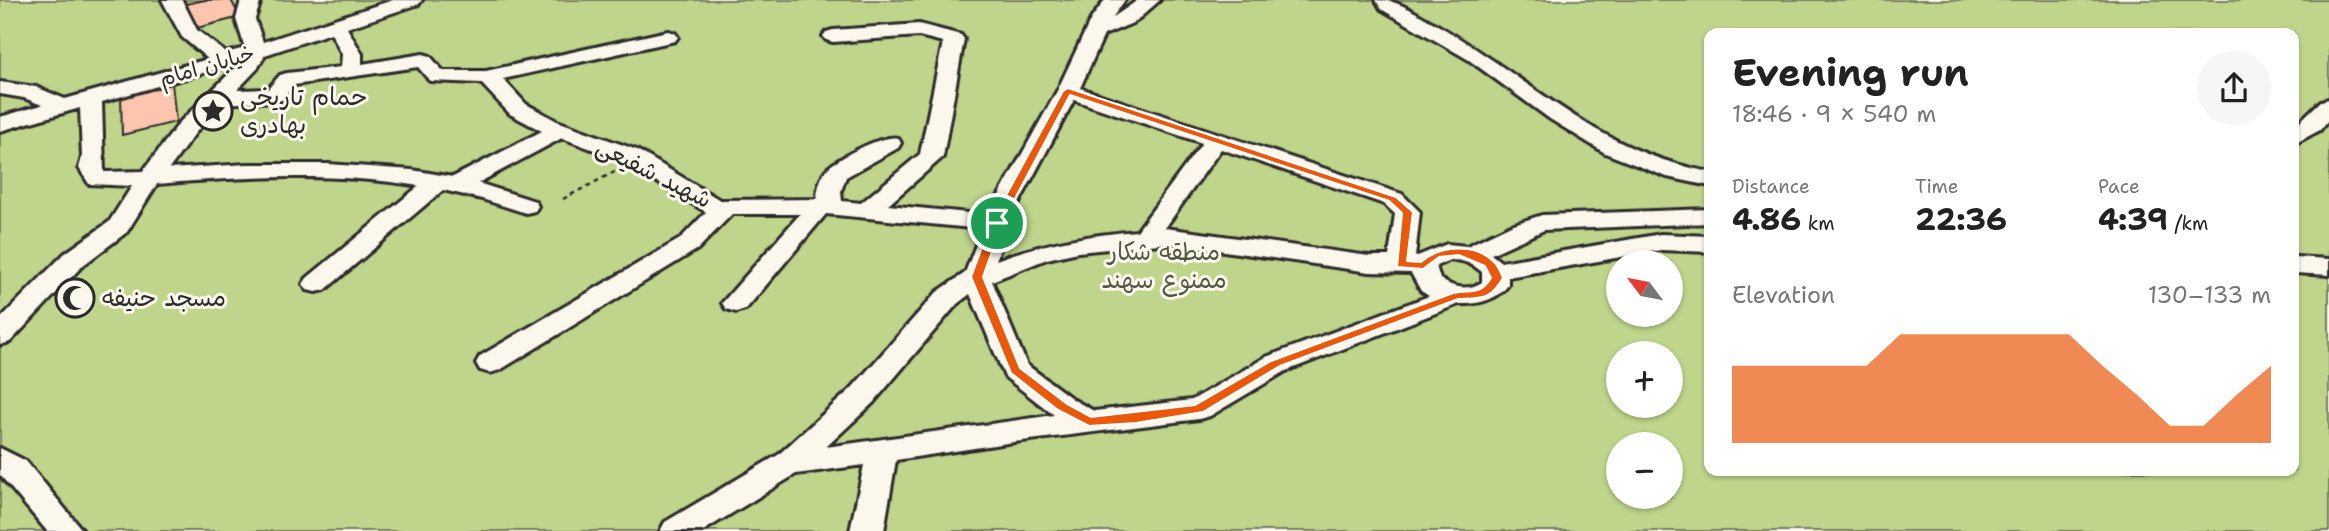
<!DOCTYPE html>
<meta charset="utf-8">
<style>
body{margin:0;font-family:"Shantell Sans","Playpen Sans Arabic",sans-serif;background:#f6f6f6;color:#222;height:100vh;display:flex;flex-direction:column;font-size:26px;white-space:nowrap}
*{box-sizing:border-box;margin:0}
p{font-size:23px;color:#767676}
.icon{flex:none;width:38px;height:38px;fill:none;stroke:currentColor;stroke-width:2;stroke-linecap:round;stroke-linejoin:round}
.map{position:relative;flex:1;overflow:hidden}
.sheet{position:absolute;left:1704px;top:28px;width:595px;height:448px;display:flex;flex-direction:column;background:#fff;border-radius:14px;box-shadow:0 2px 5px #0004}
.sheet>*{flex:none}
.needle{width:46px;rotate:302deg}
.tools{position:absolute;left:1606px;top:250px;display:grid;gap:14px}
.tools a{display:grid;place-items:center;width:77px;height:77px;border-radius:50%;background:#fff;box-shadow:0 2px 5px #0004;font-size:35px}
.pin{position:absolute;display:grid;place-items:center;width:60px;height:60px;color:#fff;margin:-30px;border:4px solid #fff;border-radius:50%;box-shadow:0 2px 7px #0007}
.round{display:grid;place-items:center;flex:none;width:74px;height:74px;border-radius:37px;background:#f6f6f6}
.summary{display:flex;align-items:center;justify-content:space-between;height:119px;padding:0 28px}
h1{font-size:38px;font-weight:700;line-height:52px}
.stats{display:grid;grid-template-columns:repeat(3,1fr);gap:10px;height:119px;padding:7px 28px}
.stats div{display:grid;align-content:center}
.stats b{font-size:30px;font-weight:700}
.stats small{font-size:19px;font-weight:400}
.stats p{font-size:19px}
.chart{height:196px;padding:14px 28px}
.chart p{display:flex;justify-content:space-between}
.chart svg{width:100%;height:126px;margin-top:7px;fill:#ea580c;opacity:.7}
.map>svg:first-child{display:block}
.green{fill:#bed58b;stroke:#74805b;stroke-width:2;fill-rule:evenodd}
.building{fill:#fbc6ad;stroke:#2b2b2b;stroke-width:2}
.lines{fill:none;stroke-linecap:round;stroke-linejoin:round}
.minor-casing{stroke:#2b2b2b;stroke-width:6}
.path{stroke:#2b2b2b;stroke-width:2.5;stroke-dasharray:4.5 4.5;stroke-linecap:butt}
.minor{fill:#fbf7ec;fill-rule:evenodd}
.route{fill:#ea580c;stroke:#fff;stroke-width:2;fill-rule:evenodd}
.labels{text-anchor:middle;stroke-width:6;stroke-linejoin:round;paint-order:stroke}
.far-street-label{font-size:21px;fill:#2b2b2b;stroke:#fbf7ec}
.poi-label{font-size:24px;fill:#2b2b2b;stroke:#fbf7ec;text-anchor:start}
.street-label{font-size:24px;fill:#2b2b2b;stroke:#fbf7ec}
.park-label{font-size:24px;fill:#505643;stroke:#fbf7ec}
</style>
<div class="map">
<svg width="2329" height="531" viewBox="0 0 2329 531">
<rect width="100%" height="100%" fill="#fbf7ec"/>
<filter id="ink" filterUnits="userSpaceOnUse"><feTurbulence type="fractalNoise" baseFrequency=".0143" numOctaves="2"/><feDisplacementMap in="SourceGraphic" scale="14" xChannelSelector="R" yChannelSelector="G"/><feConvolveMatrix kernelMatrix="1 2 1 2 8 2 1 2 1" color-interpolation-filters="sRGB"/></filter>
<g filter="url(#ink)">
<!-- green -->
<path class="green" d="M0,0H2329V531H0ZM1710,33H2294V471H1710ZM1619,262H1671V315H1619ZM1619,354H1671V406H1619ZM1619,444H1671V497H1619Z"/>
<!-- building -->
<path class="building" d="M205,0H231L240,17L197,28L186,4Z
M172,83L176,122L122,135L121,95Z"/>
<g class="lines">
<!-- minor casing -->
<g class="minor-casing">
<path id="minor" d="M162,0H182L197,30L226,53L245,48L236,19L241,0H261L255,19L263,42L393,0H422L419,4L347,28L362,54V64L423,54L430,56L443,71H486L668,31L675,33L678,37L675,41L503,79L526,104L557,121L637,150L720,200L817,199C817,190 821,174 828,168C840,157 883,134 898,138L901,143L898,148L846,177L841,191L842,201L861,203L920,154L943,42L919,36L833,42L826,40L823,36L826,32L833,30L919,24L961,35L964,39L943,157L888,205L988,215L1057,91L1091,19L1105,0H1125L1112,18L1138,0H1160L1135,22L1104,35L1080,88L1402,194L1420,212L1415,257L1447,244L1467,246L1511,225L1542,215L1710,209V223L1544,230L1491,254L1501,262L1661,234L1710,236V252L1661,250L1508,277V285C1498,300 1476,305 1459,304L1286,371L1210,416L1199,419L1014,442L896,460L884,531H850L864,465L796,474L703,531H660L665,522L778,455L851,389L937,292L965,273L982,229L826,214L746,309L736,312L726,309L722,303L800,214H732L698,249L500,370L490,373L480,370L476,363L480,356L680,239L706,212L621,160L562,138L478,183L535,201L538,206L535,211L526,213L482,199L443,190L325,290L316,292L307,290L303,284L307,278L419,186C333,172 243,177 157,184L127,232L82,266L10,342L0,345V319L64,254L109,222L132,186L89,184L79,168L82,157L80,108L0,131V117L42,105L24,98L0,94V82L36,87L65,99L208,59L182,37ZM331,33L342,54L341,67L287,73L280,75L268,89L237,90L257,69L265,55ZM241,62L180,122L143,171L104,172L102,102ZM418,67L430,81L481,83L510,114L542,131L453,177L412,170L328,164H247L169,169L196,132L223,104L274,101L282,100L294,85ZM1074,100L1202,143L1137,231C1088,235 1043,243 996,260L1012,216ZM1221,149L1384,204L1395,214L1389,256H1369L1165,228ZM1169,243L1369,272L1411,273L1421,291L1429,296L1266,357L1192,400L1094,411L1074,400L1027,365L992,281L1047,259L1078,252ZM1450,260C1463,260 1472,263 1482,272V282C1468,291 1453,288 1440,279L1436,266ZM970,294L1005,377L1054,415L826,447L873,403L957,304Z
M1376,0C1400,0 1413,12 1434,23C1490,55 1540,96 1595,129C1632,150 1668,164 1710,172V186L1667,177L1605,153L1550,119L1469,60L1381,9Z
M2329,99V119L2320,130L2294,144V127L2321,101Z
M2294,257L2329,259V275L2294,273Z
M0,448L26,461L83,531H47L0,475Z"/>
</g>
<!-- path -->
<path class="path" d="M563,199L616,171"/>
<!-- minor -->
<use href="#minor" class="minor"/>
</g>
</g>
<!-- route -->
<path class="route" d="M1068,88L1396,197L1413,212L1407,261L1421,262C1439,246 1476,242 1495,263C1498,266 1501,273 1503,278C1490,300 1482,298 1458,299L1280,366L1203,412L1136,423L1089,426L1058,410L1011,373L971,277L991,223L1063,91ZM1070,95L1389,201L1402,213L1397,267L1423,269L1439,257L1459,255L1485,266L1491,278C1480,296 1471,289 1453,293L1271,361L1195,405L1091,417L1067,404L1020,368L983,277L1002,223Z"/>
<!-- icons -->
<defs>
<g id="sight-ring" transform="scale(2.0125)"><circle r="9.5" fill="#fbf7ec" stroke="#2b2b2b" stroke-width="1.5"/><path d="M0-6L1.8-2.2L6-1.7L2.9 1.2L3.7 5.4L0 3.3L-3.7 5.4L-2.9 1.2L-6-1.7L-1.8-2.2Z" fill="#2b2b2b"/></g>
<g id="mosque-ring" transform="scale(2.0125)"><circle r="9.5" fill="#fbf7ec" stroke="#2b2b2b" stroke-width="1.5"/><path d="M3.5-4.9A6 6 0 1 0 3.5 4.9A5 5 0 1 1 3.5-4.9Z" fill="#2b2b2b"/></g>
</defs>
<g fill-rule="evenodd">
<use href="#sight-ring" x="213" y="111"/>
<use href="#mosque-ring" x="75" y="298"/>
</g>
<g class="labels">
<!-- far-street labels -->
<g class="far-street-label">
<text transform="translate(207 66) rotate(-16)" y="7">خیابان امام</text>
</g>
<!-- poi labels -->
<g class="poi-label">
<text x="240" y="105">حمام تاریخی<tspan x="240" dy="28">بهادری</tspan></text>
<text x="102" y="306">مسجد حنیفه</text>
</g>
<!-- street labels -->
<g class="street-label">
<text transform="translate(654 173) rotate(27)" y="8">شهید شفیعی</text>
</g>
<!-- park labels -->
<g class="park-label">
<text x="1164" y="260">منطقه شکار<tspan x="1164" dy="28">ممنوع سهند</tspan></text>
</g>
</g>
</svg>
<div class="tools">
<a><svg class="needle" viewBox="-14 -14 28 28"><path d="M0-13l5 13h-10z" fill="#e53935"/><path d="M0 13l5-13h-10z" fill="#767676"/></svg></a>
<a>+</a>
<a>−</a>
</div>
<div class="pin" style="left:997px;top:223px;background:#1e9e55"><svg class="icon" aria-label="arrive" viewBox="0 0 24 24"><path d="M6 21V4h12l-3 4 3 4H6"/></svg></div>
<section class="sheet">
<div class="summary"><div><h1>Evening run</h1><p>18:46 · 9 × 540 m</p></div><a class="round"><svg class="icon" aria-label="share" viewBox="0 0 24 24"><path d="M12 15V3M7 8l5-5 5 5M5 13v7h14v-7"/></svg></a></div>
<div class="stats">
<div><p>Distance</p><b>4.86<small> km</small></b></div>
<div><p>Time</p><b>22:36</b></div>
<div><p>Pace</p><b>4:39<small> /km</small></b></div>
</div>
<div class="chart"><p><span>Elevation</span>130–133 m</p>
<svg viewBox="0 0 160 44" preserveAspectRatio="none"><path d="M0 44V17L10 17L20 17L30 17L40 17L50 6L60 6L70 6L80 6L90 6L100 6L110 17L120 27L130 38L140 38L150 27L160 17V44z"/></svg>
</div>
</section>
</div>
